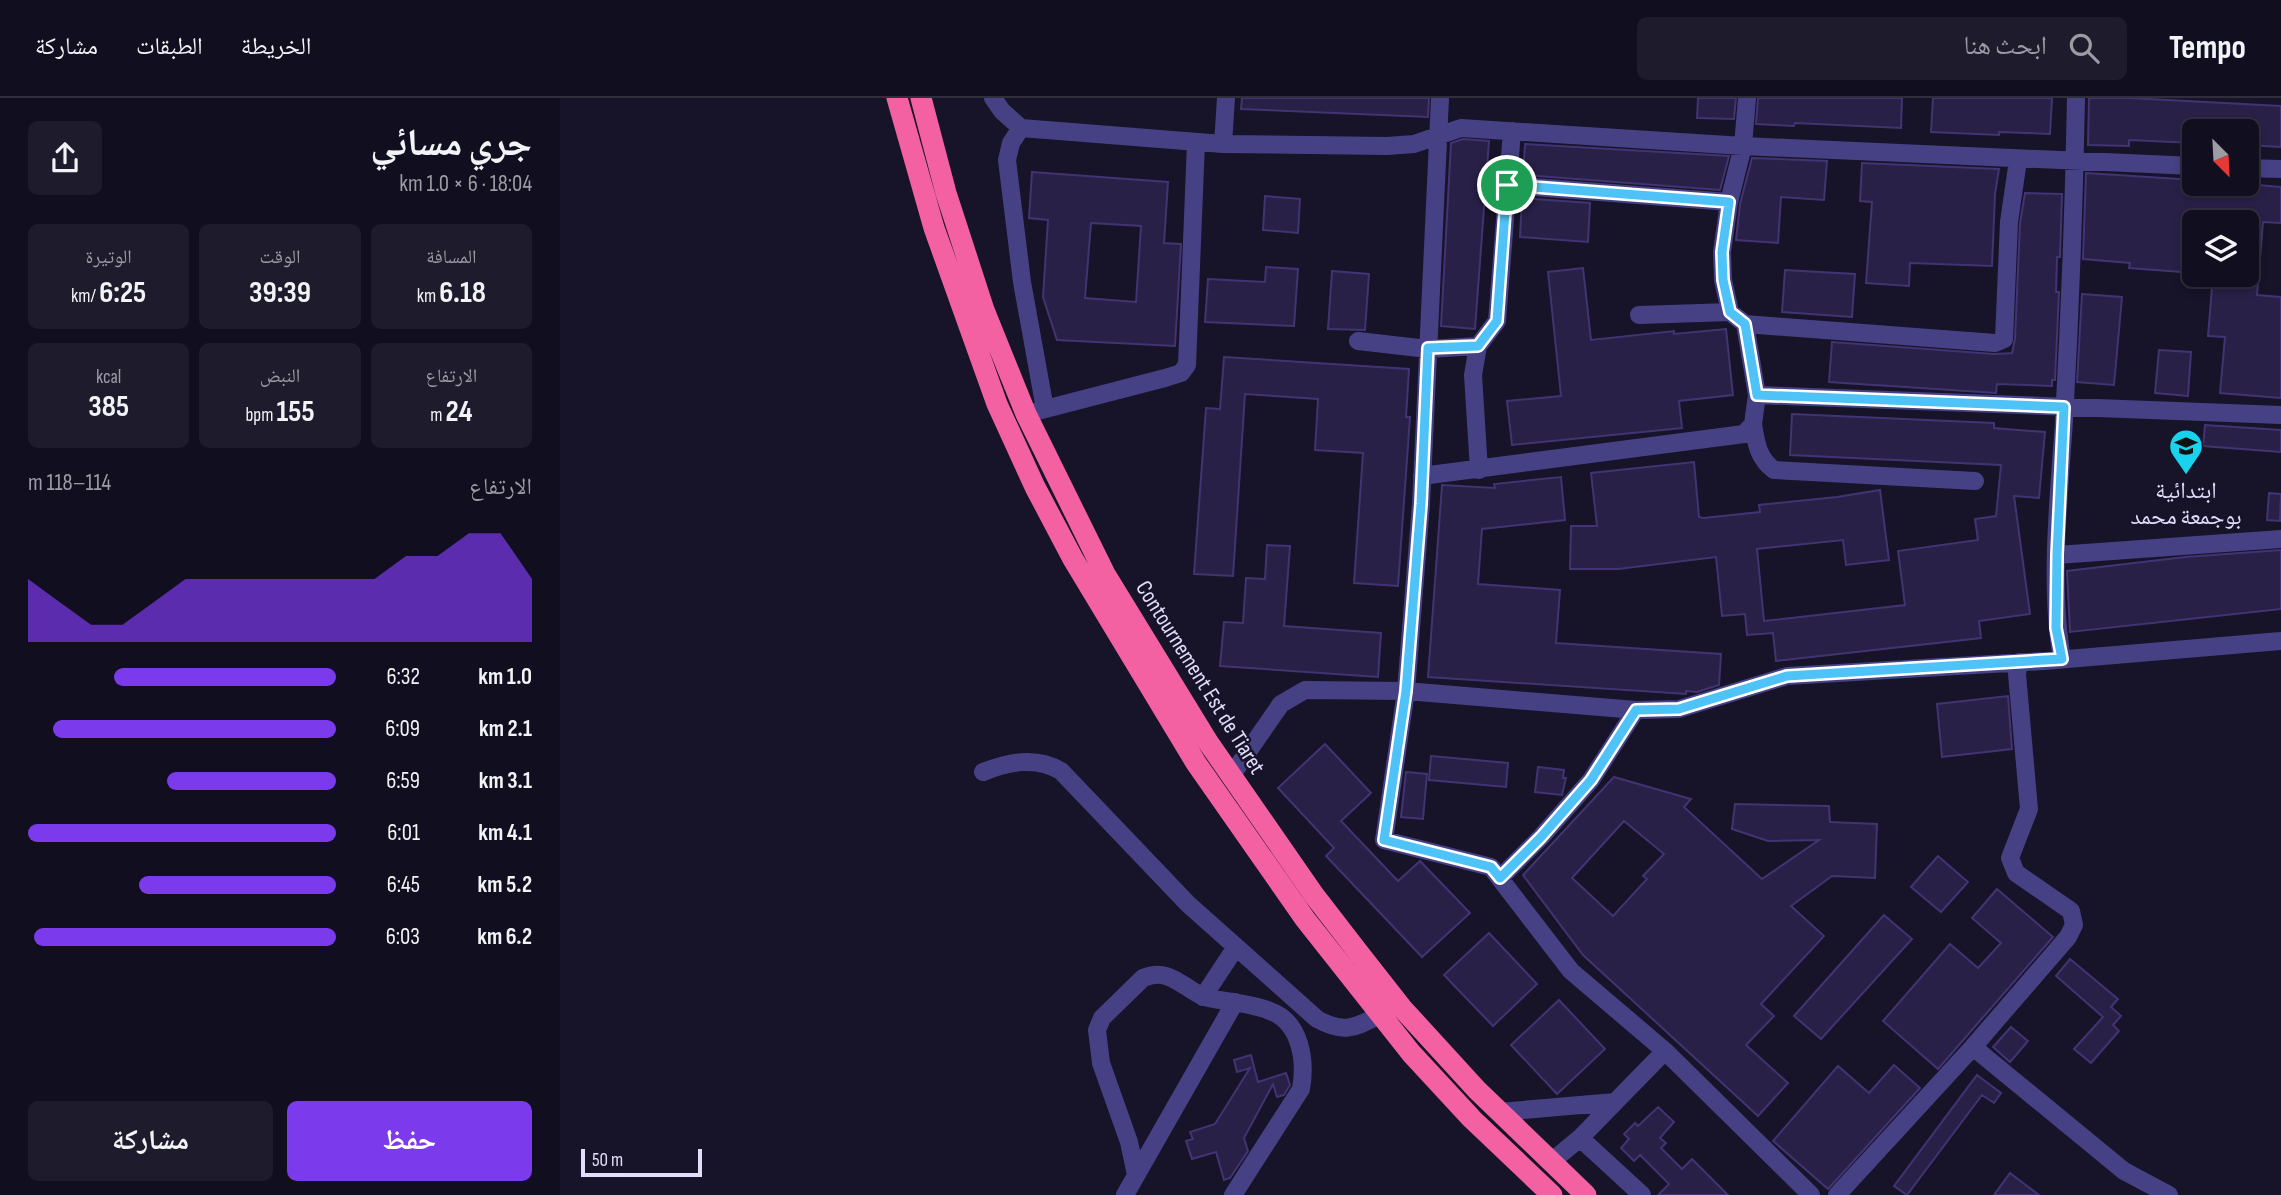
<!DOCTYPE html>
<html lang="ar">
<meta charset="utf-8">
<style>
body{margin:0;font-family:"Sofia Sans Condensed","Noto Naskh Arabic",sans-serif;background:#1e1c2c;color:#f1f3f6;direction:rtl;height:100vh;display:flex;flex-direction:column;font-size:26px;white-space:nowrap}
*{box-sizing:border-box;margin:0}
p{font-size:23px;color:#9c9ca4}
.icon{flex:none;width:38px;height:38px;fill:none;stroke:currentColor;stroke-width:2;stroke-linecap:round;stroke-linejoin:round}
.map{position:relative;flex:1;overflow:hidden;direction:ltr}
.sheet{display:flex;flex-direction:column;background:#110e1f;width:560px}
.sheet>*{flex:none}
.needle{width:46px;rotate:156deg}
.controls{position:absolute;left:1622px;top:21px;display:grid;gap:14px}
.controls a{display:grid;place-items:center;width:77px;height:77px;border-radius:10px;background:#110e1f;box-shadow:0 4px 10px #0003,0 0 0 2px #302e3d;font-size:35px}
.scale{position:absolute;left:21px;bottom:18px;width:121px;box-sizing:border-box;padding-left:7px;border:4px solid #e1ddfc;border-top:0;font-size:19px;line-height:24px;white-space:nowrap;color:#e1ddfc;-webkit-text-stroke:5px #171329;paint-order:stroke}
.pin{position:absolute;display:grid;place-items:center;width:60px;height:60px;color:#fff;margin:-30px;border:4px solid #fff;border-radius:50%;box-shadow:0 2px 7px #0007}
.round{display:grid;place-items:center;flex:none;width:74px;height:74px;border-radius:10px;background:#1e1c2c}
.overview{display:flex;align-items:center;justify-content:space-between;height:119px;padding:0 28px}
h1{font-size:38px;font-weight:700;line-height:52px}
.figures{display:grid;grid-template-columns:repeat(3,1fr);gap:10px;height:119px;padding:7px 28px}
.figures div{display:grid;align-content:center;border-radius:10px;background:#1e1c2c;text-align:center}
.figures b{font-size:30px;font-weight:700}
.figures small{font-size:19px;font-weight:400}
.figures p{font-size:19px}
.chart{height:196px;padding:14px 28px}
.chart p{display:flex;justify-content:space-between}
.chart svg{width:100%;height:126px;margin-top:7px;fill:#7c3aed;opacity:.7}
.primary-button{display:flex;gap:14px;margin-top:auto;padding:14px 28px}
.primary-button a{flex:1;height:80px;border-radius:10px;background:#7c3aed;color:#fff;font-size:28px;font-weight:700;line-height:80px;text-align:center}
.primary-button a+a{background:#1e1c2c;color:#f1f3f6}
ul{padding:0 28px;list-style:none;font-size:23px}
li{display:grid;grid-template-columns:112px 84px 1fr;align-items:center;height:52px}
li i{height:18px;border-radius:9px;background:#7c3aed}
header{display:flex;align-items:center;gap:42px;box-sizing:border-box;height:98px;padding:0 35px;background:#110e1f;border-bottom:2px solid #302e3d}
header strong{font-size:33px}
nav{display:flex;gap:38px;margin-inline-start:auto;font-size:24px}
.search{width:490px;height:63px;background:#1e1c2c;display:flex;align-items:center;gap:18px;box-sizing:border-box;padding:0 24px;border-radius:10px;color:#9c9ca4;font-size:26px}
main{display:flex;flex:1;min-height:0}
.map>svg:first-child{display:block}
.building{fill:#292048;stroke:#423472;stroke-width:2;fill-rule:evenodd}
.lines{fill:none;stroke-linecap:round;stroke-linejoin:round}
.street{stroke:#464184;stroke-width:18}
.highway{stroke:#f361a3;stroke-width:21}
.route-casing{stroke:#fff;stroke-width:14}
.route{stroke:#4fc3f7;stroke-width:9}
.labels{text-anchor:middle;stroke-width:5;stroke-linejoin:round;paint-order:stroke}
.poi-label{font-size:23px;fill:#e1ddfc;stroke:#171329}
.street-label{font-size:23px;fill:#e1ddfc;stroke:#171329}
</style>
<header>
<strong>Tempo</strong>
<div class="search"><svg class="icon" aria-label="search" viewBox="0 0 24 24"><circle cx="10" cy="10" r="6"/><path d="M15 15l6 6"/></svg>ابحث هنا</div>
<nav><a>الخريطة</a><a>الطبقات</a><a>مشاركة</a></nav>
</header>
<main>
<div class="map">
<svg width="1721" height="1097" viewBox="0 0 1721 1097">
<rect width="100%" height="100%" fill="#171329"/>
<!-- building -->
<path class="building" d="M682,0H869L868,19L681,11Z
M1138,0H1176L1174,21L1137,20Z
M1198,0H1342L1341,30L1235,25L1234,28L1196,26Z
M1373,0H1492L1490,36L1439,34V37L1371,34Z
M1529,0H1570L1721,8V49L1687,47V33H1634V45L1569,42V48L1528,47Z
M903,41L929,43L915,231L881,228L891,45Z
M965,46L1169,58L1160,92L963,77Z
M1192,60L1267,63L1264,102L1221,99L1218,145L1176,142L1180,106Z
M1302,65L1439,71L1435,96L1432,168L1350,165L1349,188L1306,185L1312,104L1300,103Z
M472,74L608,84L604,145L621,146L615,248L497,242L483,199L488,122L469,120ZM531,125L581,128L576,204L525,200Z
M1526,75L1634,82V86H1687L1721,89V125L1703,124L1697,197L1721,199V300L1660,295L1665,239L1648,238L1653,177H1687V122L1634,118V175L1569,170L1570,165L1523,161Z
M1465,95L1502,96L1500,159H1497L1496,194H1499L1495,282H1492V288L1437,286L1436,295L1269,284L1272,244L1434,256L1452,255L1455,241L1460,125Z
M705,98L740,101L738,135L703,132Z
M962,100L1030,105L1028,144L960,139Z
M706,169L738,171L734,228L645,224L648,181L705,184Z
M1023,170L1031,242L1114,233V236L1166,231L1173,297L1119,303L1122,330L952,347L947,303L1001,298L988,174Z
M1225,172L1295,176L1292,219L1222,214Z
M772,173L809,176L805,232L768,231Z
M1522,196L1562,199L1554,287L1517,284Z
M1599,252L1631,254L1628,298L1595,295Z
M664,259L849,271L846,319H850L838,488L794,485L803,355L755,352L758,301L685,296L673,478L634,476L646,310L660,311Z
M1232,316L1434,325V330L1485,334L1479,400L1454,398L1470,516L1419,523L1421,540L1216,563L1213,535L1187,537L1185,516L1162,518L1156,459L1058,471H1010L1011,428H1037L1031,375L1134,364L1139,419L1143,420L1200,414L1199,407L1277,399L1320,392L1329,462L1286,467L1283,442L1197,451L1204,523L1345,507L1338,453L1418,442L1415,421L1436,418L1441,367L1230,357Z
M1645,327L1721,332V354L1643,348Z
M1001,379L1005,422L922,431L918,486L1000,492L996,545L1161,556L1159,587L1137,594L1126,593V596L868,579L882,387L935,390L934,386Z
M1709,395L1721,396L1720,423L1707,422Z
M707,447L730,448L724,528L821,535L818,579L660,568L664,524L683,525L686,480L705,481Z
M1721,452V511L1510,534L1507,473L1625,459Z
M1448,598L1452,651L1382,659L1377,606Z
M765,646L811,695L781,723L838,783L860,763L910,815L862,859L766,758L774,750L718,690Z
M871,658L948,665L946,689L869,682Z
M978,669L1004,672L1003,680H1006L1002,697L975,694Z
M846,674L867,676L863,721L841,719Z
M1054,679L1131,701L1124,709L1202,781L1259,742L1208,743L1172,731L1175,706L1269,708L1270,724L1317,726L1315,780L1272,778L1231,808L1264,838L1201,906L1214,918L1186,947L1228,985L1198,1018L1023,857L963,777ZM1064,723L1104,756L1083,778L1087,781L1053,818L1012,780Z
M1378,758L1408,784L1381,814L1351,789Z
M1437,791L1493,839L1378,971L1323,923L1390,846L1418,870L1441,845L1412,820Z
M1324,817L1352,841L1261,941L1234,918Z
M929,835L977,886L933,928L884,877Z
M1510,861L1558,901L1551,909L1561,918L1553,927L1559,933L1531,965L1514,951L1543,919L1496,878Z
M999,902L1045,951L997,996L951,947Z
M1451,929L1468,943L1450,964L1433,949Z
M691,957L698,984L726,975L730,987L724,997L717,999L713,986L684,1040L688,1053L670,1080L664,1082L656,1054L632,1061L626,1043L633,1041L630,1034L655,1026L690,970L677,974L674,962Z
M1334,967L1360,990L1268,1091L1213,1043L1278,968L1309,995Z
M1417,977L1441,995L1434,1005L1422,997L1347,1097L1334,1088Z
M1098,1009L1114,1024L1100,1040L1106,1045L1101,1050L1122,1071L1132,1061L1168,1097H1098L1109,1086L1080,1057L1074,1063L1061,1050L1069,1041L1064,1036L1075,1025L1078,1028Z
M1450,1075L1479,1097H1434Z"/>
<g class="lines">
<!-- street -->
<path class="street" d="M433,0L442,13L461,30L663,46
M666,0L663,46L827,48L854,46L901,30L1183,48L1634,68
M1187,0L1183,48L1169,104L1162,154L1163,182L1170,214L1185,226L1197,297L1721,317
M461,30L451,45L447,62L462,184L485,311
M1687,70L1721,71
M947,87L1169,104
M1079,217L1170,214
M1185,226L1435,245L1444,241L1449,124L1458,62
M798,243L868,251L918,248
M466,316L605,280L621,275L627,267L636,45
M1193,326C1196,345 1198,360 1214,372L1415,383
M919,372L913,277L918,248L937,223L952,33
M862,378L1184,336L1193,326L1197,297
M1497,457L1721,441
M1502,561C1489,487 1499,398 1504,323C1510,215 1514,108 1516,0
M423,674C449,664 476,658 501,673L628,806L757,921C784,936 794,930 820,917
M671,678L721,606L745,592L846,593L861,406L880,0
M940,780L981,739L1031,682L1076,612
M643,899L676,849
M1413,949L1564,1073L1609,1097
M1105,953L1011,873L931,769L824,742L846,593L1076,612L1119,611L1227,578L1484,563L1721,543
M939,1014L1055,1004
M1020,1040L1105,953L1251,1097
M991,1064L1020,1040L1082,1097
M576,1077L569,1044L541,965L537,932L542,920L583,880C608,869 621,888 642,898C651,902 663,902 673,904C685,906 699,908 710,913C741,924 746,963 741,991L673,1097
M565,1097L675,904
M1277,1097L1413,949L1508,839L1514,827L1511,813L1456,775L1450,760L1469,711L1457,576L1459,564"/>
<!-- highway -->
<path class="highway" d="M337,0L374,130L437,306L475,389L513,461L636,665L745,821L851,955L912,1021L992,1097
M361,0L386,95L424,212L466,316L545,476L648,644L754,797L798,854L842,910L917,992L1026,1097"/>
</g>
<g class="lines">
<!-- route casing -->
<g class="route-casing">
<path id="route" d="M947,87L1169,104L1162,154L1163,182L1170,214L1185,226L1197,297L1504,309L1497,457L1496,530L1502,561L1227,578L1119,611L1076,612L1031,682L981,739L940,780L931,769L824,742L846,593L861,406L868,250L918,248L937,223Z"/>
</g>
<!-- route -->
<use href="#route" class="route"/>
</g>
<!-- icons -->
<defs>
<g id="school-pin" transform="scale(1.75)"><path d="M0 17L-7.5 6A9.5 9.5 0 1 1 7.5 6Z" fill="#18d3ee" stroke="#171329"/><path d="M0-5L7-2L0 1L-7-2ZM-4 1L0 2.5L4 1V4Q0 6-4 4Z" fill="#111"/></g>
</defs>
<g fill-rule="evenodd">
<use href="#school-pin" x="1626" y="348"/>
</g>
<g class="labels">
<!-- poi labels -->
<g class="poi-label">
<text x="1626" y="400">ابتدائية<tspan x="1626" dy="26">بوجمعة محمد</tspan></text>
</g>
<!-- street labels -->
<g class="street-label">
<text transform="translate(641 579) rotate(58)" y="8">Contournement Est de Tiaret</text>
</g>
</g>
</svg>
<div class="controls">
<a><svg class="needle" viewBox="-14 -14 28 28"><path d="M0-13l5 13h-10z" fill="#e53935"/><path d="M0 13l5-13h-10z" fill="#9c9ca4"/></svg></a>
<a><svg class="icon" aria-label="layers" viewBox="0 0 24 24"><path d="M12 4l9 5-9 5-9-5zM3 14l9 5 9-5"/></svg></a>
</div>
<div class="scale">50 m</div>
<div class="pin" style="left:947px;top:87px;background:#1e9e55"><svg class="icon" aria-label="arrive" viewBox="0 0 24 24"><path d="M6 21V4h12l-3 4 3 4H6"/></svg></div>
</div>
<section class="sheet">
<div class="overview"><div><h1>جري مسائي</h1><p>18:04 · 6 × 1.0 km</p></div><a class="round"><svg class="icon" aria-label="share" viewBox="0 0 24 24"><path d="M12 15V3M7 8l5-5 5 5M5 13v7h14v-7"/></svg></a></div>
<div class="figures">
<div><p>المسافة</p><b>6.18<small> km</small></b></div>
<div><p>الوقت</p><b>39:39</b></div>
<div><p>الوتيرة</p><b>6:25<small> /km</small></b></div>
</div>
<div class="figures">
<div><p>الارتفاع</p><b>24<small> m</small></b></div>
<div><p>النبض</p><b>155<small> bpm</small></b></div>
<div><p>kcal</p><b>385</b></div>
</div>
<div class="chart"><p><span>الارتفاع</span>114–118 m</p>
<svg viewBox="0 0 160 44" preserveAspectRatio="none"><path d="M0 44V22L10 30L20 38L30 38L40 30L50 22L60 22L70 22L80 22L90 22L100 22L110 22L120 14L130 14L140 6L150 6L160 22V44z"/></svg>
</div>
<ul>
<li><b>1.0 km</b>6:32<i style="width:72%"></i></li>
<li><b>2.1 km</b>6:09<i style="width:92%"></i></li>
<li><b>3.1 km</b>6:59<i style="width:55%"></i></li>
<li><b>4.1 km</b>6:01<i style="width:100%"></i></li>
<li><b>5.2 km</b>6:45<i style="width:64%"></i></li>
<li><b>6.2 km</b>6:03<i style="width:98%"></i></li>
</ul>
<div class="primary-button"><a>حفظ</a><a>مشاركة</a></div>
</section>
</main>
